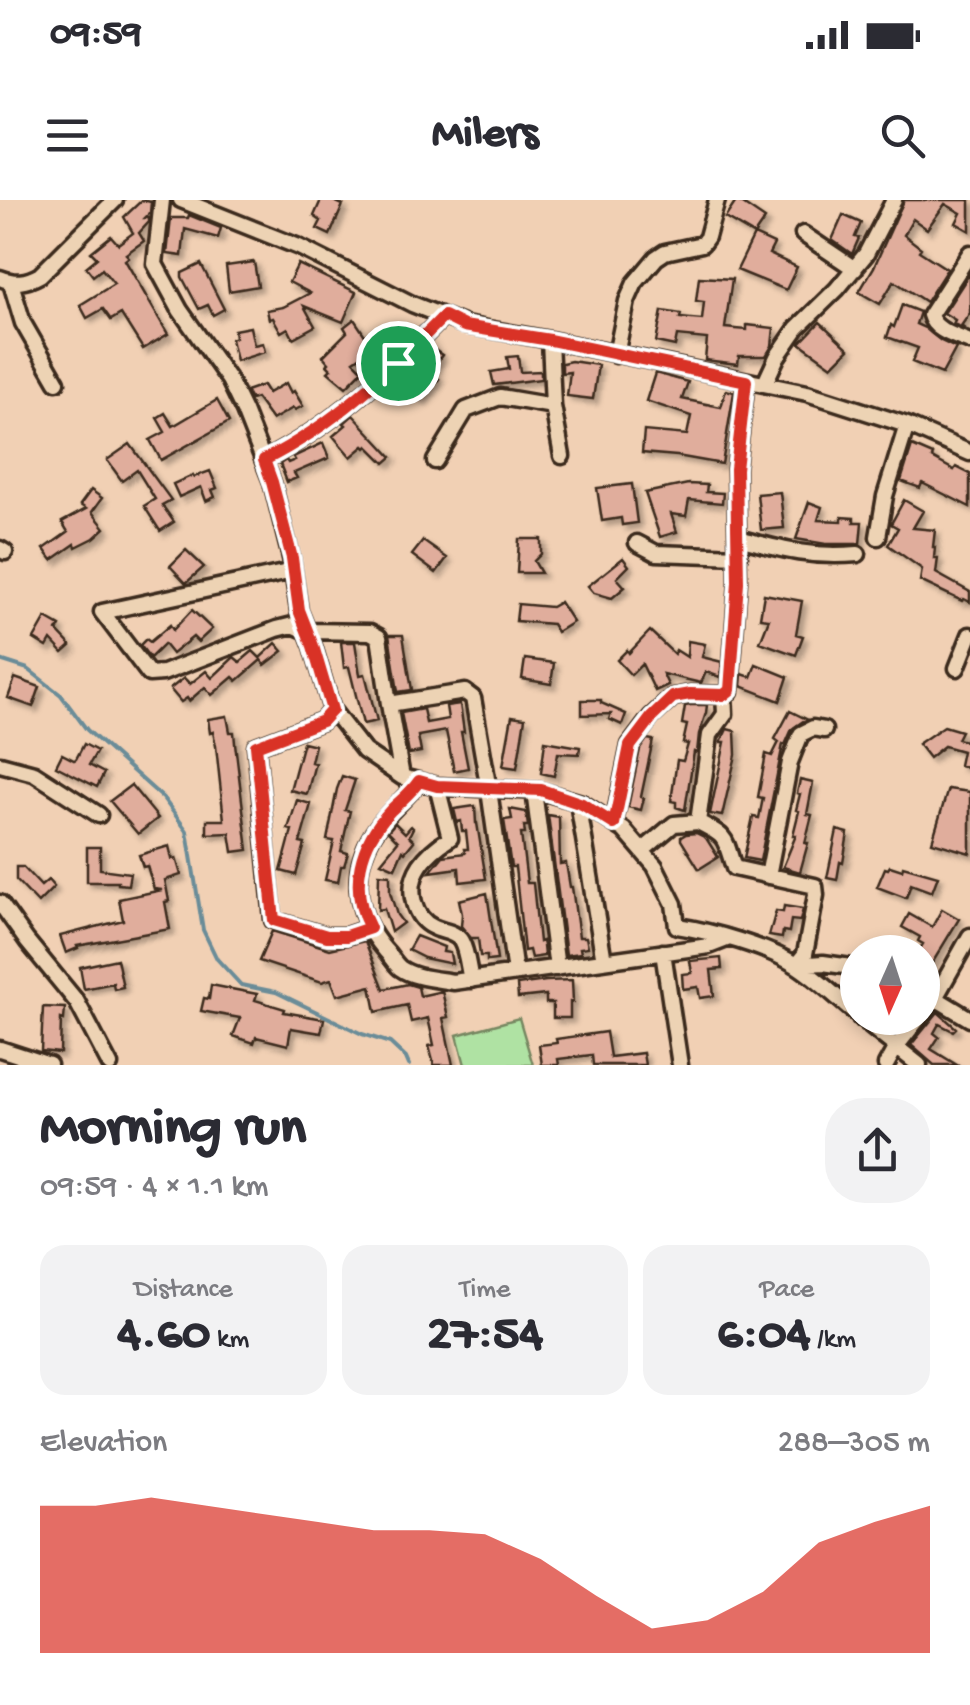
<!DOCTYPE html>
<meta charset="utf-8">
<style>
body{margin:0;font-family:"Gochi Hand",sans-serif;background:#f2f2f3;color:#2b2b33;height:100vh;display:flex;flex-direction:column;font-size:38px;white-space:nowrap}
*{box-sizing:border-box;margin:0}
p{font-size:32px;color:#7c7c81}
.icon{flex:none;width:55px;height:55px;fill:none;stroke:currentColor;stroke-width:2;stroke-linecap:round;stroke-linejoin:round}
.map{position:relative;height:865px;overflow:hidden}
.panel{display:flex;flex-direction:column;background:#fff;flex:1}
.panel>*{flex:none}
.needle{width:65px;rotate:183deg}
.tools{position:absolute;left:840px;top:735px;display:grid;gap:20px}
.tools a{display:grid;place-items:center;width:100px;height:100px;border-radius:50%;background:#fff;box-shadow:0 5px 15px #0003;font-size:50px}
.pin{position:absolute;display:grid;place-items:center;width:85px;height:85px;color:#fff;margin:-42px;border:5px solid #fff;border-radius:50%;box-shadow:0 2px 10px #0007}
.round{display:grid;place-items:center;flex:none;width:105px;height:105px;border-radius:40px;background:#f2f2f3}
.head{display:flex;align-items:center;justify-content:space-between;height:170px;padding:0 40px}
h1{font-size:55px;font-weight:700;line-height:75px}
.stats{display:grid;grid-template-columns:repeat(3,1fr);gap:15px;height:170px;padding:10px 40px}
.stats div{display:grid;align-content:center;border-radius:25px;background:#f2f2f3;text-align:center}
.stats b{font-size:50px;font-weight:700}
.stats small{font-size:28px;font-weight:400}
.stats p{font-size:28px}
.chart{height:280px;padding:20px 40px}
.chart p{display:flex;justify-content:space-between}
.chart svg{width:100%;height:180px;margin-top:10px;fill:#d93025;opacity:.7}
.status{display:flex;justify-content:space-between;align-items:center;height:70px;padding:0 50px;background:#fff;direction:ltr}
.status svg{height:28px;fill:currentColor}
header{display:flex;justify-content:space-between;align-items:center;height:130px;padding:0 40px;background:#fff;font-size:45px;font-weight:700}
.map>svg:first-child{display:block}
.green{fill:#afe2a3;stroke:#758660;stroke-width:2.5}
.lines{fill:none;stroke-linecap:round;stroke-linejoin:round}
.stream{stroke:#6a8c98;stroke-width:4}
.building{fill:#e0ad9c;stroke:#3b2a1e;stroke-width:2.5;filter:url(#shadow)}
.minor-casing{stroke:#3b2a1e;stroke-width:21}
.minor{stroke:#edd3b4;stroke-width:14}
.route-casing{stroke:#fff;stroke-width:20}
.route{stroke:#d93025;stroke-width:12}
</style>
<div class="status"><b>09:59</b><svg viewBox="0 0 49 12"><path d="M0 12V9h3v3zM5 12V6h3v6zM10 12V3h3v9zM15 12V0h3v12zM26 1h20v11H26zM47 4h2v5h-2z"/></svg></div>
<header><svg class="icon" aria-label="menu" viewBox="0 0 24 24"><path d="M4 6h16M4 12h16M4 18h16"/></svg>Milers<svg class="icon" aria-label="search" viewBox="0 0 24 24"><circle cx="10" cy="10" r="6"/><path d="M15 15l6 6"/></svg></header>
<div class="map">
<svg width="970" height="865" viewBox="0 0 970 865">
<defs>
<filter id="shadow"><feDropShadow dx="4.5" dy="4.5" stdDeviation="2.5" flood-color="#0004"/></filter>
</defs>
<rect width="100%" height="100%" fill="#f1d0b4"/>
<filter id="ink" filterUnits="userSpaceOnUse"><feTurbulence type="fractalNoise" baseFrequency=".01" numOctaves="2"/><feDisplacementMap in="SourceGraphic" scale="20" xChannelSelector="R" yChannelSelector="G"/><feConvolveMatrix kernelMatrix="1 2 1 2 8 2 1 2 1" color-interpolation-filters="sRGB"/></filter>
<g filter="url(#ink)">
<!-- green -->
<path class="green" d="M519,818L533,865H465L457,835Z"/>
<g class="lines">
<!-- stream -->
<path class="stream" d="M0,460L28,469L61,495L87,530L163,598L187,631L203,730L217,759L241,785L276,792L362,834L390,843L406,858L409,865"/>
</g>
<!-- building -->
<path class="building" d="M142,0L151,2L150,13L145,18H149V22L139,33L144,41L126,54L129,57L125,60L168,134L143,149L121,114L111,120L103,109L87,118L80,105L114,84L102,69L93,76L86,67L97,58L91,52L111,36L118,44L133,33L124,17Z
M321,0H332L343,5L330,35L317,29L321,21L314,16Z
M737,0L765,19L754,35L774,44L769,54L797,67L786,90L737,70L754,35L725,18Z
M904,0H970V31L956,23L961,13L945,4L927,29L913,19L904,35L921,48L919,51L947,69L926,102L894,81L880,104L859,92L874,67Z
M189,15L221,28L218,38L185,29L182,56L167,54L171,18H188Z
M843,15L861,23L855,37L859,38L852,54L832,40Z
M254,62L258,86L229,91L226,66Z
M201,64L224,109L213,115L208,105L199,109L182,77V73Z
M298,64L356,92L343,122L304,106L315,126L293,138L288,128L281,132L273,118L269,119L267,110L283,107L310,93L289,82Z
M970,73V113L961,126L965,129L953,124L955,120L944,113Z
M699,77L732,79L725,128L747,130V125L774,128L772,146L766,156H739L738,164L705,160L707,139L677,136L675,146L656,142L662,111L681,114L680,118L702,120L704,102L696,101Z
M902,105L920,112L916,124L925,128L941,141L956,148L942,174L912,162L918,148L887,137L891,125L894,127Z
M354,119L370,143L366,145L370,150L354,161L363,170L346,187L328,172L331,169L327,165L329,163L323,156L347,132L344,127Z
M820,122L849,149L832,166L800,143Z
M250,127L254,145L263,143L265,152L236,161L231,139L235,137L234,130Z
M429,146L442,155L430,172L439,179L422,200L400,181Z
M518,156L520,172L541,171V179L494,185L491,172L509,169L507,157Z
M571,161L598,165L593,199L567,196L570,172L562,173V163Z
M655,173L688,182L682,199L721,207L726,190L734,192L722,264L677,256L642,253L644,231L687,235L691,216L646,201Z
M286,183L291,193L294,191L303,206L295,210L293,208L272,220L256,198L251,200L246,191L263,185L268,193Z
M217,200L229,222L161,260L150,240L165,232L157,218L165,213L173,226Z
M353,215L392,257L385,263L368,246L366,248L364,246L351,257L333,236L346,225L344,223Z
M323,243L329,258L294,273L297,278L287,282L280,264L286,260L288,263L295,260L293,257Z
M130,244L171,300L162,305L174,322L160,331L144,306L155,299L137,270L122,281L107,260Z
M912,246L933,255L932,258L954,270L956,267L970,274V307L922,283L920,288L901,281Z
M210,271L217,288L212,290L215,297L206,301L201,287L179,297L173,284L193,275L194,277Z
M632,284L637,323L622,325L621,318L602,321L597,288Z
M688,284L707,285L706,292L723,293L722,303L689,300L686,316L671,314L677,332L660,337L645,293Z
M91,290L102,298L92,312L105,328L94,338L76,347L75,344L52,360L44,349L68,332L62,322L86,309L80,305Z
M780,292L784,328L761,330L757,294Z
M904,300L923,311L913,328L935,330L933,347H935L934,358H938L936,373L970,392V402L964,399L962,401L920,381L922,369L888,345L898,328L891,324Z
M809,302L822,307L818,320L842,321V317L854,318V322H862L860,344H826L796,339Z
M519,339H541V354L534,361L541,373H517Z
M423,341L447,358L436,373L412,355Z
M186,350L204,367L186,383L170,366Z
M623,358L629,366L617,378L625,387L612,398L594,393L588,386Z
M764,394L802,401L796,434L803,436L796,455L760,442L769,419L760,418Z
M560,402L573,422L557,432L552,424L516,421L518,404L551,407Z
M192,410L212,429L198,442L193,437L172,454L164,444L150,458L140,445L146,439L150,442L170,425L173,430Z
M46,418L60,426L57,431L71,446L63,453L51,440L47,447L34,439Z
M650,431L674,454L676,450L687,457L688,441L705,444L702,457L722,462L720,477L706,472L701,483L663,474L668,485L655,491L642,464L631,475L617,460L627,450L629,453Z
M389,435H403L412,490L398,492Z
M341,442H355L360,475L365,474L377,521L363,524L349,467L344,468Z
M276,443L283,451L265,465L261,460L237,481L233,477L212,495L205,487L189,501L187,498L181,502L170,489L184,478L190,484L206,471L212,478L234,457L240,462L253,451L260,458Z
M525,459L554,463L551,484L522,479Z
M756,464L788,477L780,501L741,486L742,474L751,477Z
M15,478L40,487L33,507L8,498Z
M582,500H601V503L626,514L622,525L609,519L611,514L582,515Z
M460,504L464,532H461L468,568L454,571L446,531L418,536L421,552L409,554L401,513L423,509L426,523L448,519L446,506Z
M691,505H707L706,513L699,534L697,553L694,552L685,610L676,607V602L671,601L677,560L683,561L688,544L683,543L687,525L682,524L685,506Z
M790,511L806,519L792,529L785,545L783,544L760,661L744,658L753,617L759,618L763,598L758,597L766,554L772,556L779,542L775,539Z
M227,516L230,532H234L235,543L248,650L233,652L230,633L207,634V620H224L216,546L213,532L210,533L208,519Z
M512,516L525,518L517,568L503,566Z
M944,526L961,531L957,539L965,541L967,535H970V568L959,565L962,551L944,546L929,558L918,544Z
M727,529L735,531L736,555L722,616L710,614L725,542H721Z
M647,539L653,540L641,597L644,598L641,610L628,607L640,549Z
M545,541L580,547L579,554L558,553L554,576L541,573Z
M303,542L315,545L311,562L315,563L307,594L290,590Z
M84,544L97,551L89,565L104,573L97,587L56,566L62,554L74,560L76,559Z
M342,576L355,580L345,610L350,611L341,651L348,653L344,666H341L338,682L325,680L334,641L327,640L337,589Z
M800,580L813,583L807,614L812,615L805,643H808L800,672L783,667L796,635H793L799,611L796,610L800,594L797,593Z
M131,585L158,618L138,634L110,601Z
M948,589L970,592V653L932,642Z
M297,600L311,604L300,643L305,644L296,675L281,671L292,630L288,629Z
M475,606L476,623H477L486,679L460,682L459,668L430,672L443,656L465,653L464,649H468L466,631H462L461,621L457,622L454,609Z
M510,609L526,612L528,626H524L525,634H521L527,683H533L539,742L542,741L543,746L544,756L531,758L529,750L524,751L515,667H511L504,620L512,619Z
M548,615L559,617L560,664L566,663L570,687H572L579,737H586L588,747L580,748L581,753L566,755Z
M395,623L405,633L411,626L413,628L409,636L414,641L405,652L403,650L395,668L381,662L398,641L388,631Z
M837,630L848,633L843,663L840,662L837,680L827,678Z
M696,633L706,638L718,657L699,669L681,640V637L686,634Z
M169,646L172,659L176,658L181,675L165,680L169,701L165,702L170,729L77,746L78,748L66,753L60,736L123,720L119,699L162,690L154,689L147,666L143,667L139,655Z
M87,647H100V669L130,673L128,685L118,684V682H87Z
M890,666L902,670L903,666L938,676L932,692L911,684L906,698L877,687L885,668L888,669Z
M16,667H23L41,686L48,680L54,687L38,703L16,680Z
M379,674L390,675V692L397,715L403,723L391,732L384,709L378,710Z
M487,693L497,760L487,761V756H480L478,738H471L461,726L462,714L459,700Z
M784,706L803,709L800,721L791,720L789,732L783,731L782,738L769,736L776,711L783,712Z
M942,709L959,719L922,780V752H918L923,744L918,741L920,737L902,727L909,714L932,727Z
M272,731L330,749L365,741L384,789L408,784L418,787L420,796L442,791L448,817L443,818L453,865H434L429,846L434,845L428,818L411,822L407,805L376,812L371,786L337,795L331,779L322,782L259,761Z
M416,736L444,747L443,752L450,753L452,764L424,758L408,750Z
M721,758L722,769L711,770L714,796L700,798L698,787L683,789L682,774L692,773L690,761Z
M117,759L123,787L114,789L113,783L84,789L80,767Z
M572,780L573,802H570V818H553V803H546V795L518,798L517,785L546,781Z
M211,785L257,794L255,800L285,809L284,812L324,819L321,833L291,828L288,845L256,837L254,843L233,836L240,818L201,811L204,798L209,799Z
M43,807L65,808L64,820L61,819L60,853L41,851Z
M938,812L956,828L953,831L939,824L934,833L939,837L931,849L957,865H934L911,845Z
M606,832L610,857L643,853L645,865H593L592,855L558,859L559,865H542L539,845L557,843L556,839Z"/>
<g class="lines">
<!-- minor casing -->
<g class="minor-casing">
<path id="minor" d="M162,0L155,64L180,110L229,180L244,211L272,282L291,358L299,411L313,446L332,510L364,551L402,577L437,586L541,591L582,603L624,630L655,666L674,704L677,726C710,731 768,747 796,765C818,779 838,799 858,815
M181,0L299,47L412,104L465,125L550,140L807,193L907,225L970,253
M803,34L855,69
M970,53L930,115C934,131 956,136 970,142
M0,78C15,84 26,83 40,75L115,0
M11,83L23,123L57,182
M550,140L553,206L562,256
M616,155L627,101L635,83L656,58L665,52L702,44L707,37L717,0
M765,183L777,157L797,128L837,89L866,54L894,0
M264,260C333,226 390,171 443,117
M435,261L466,210L500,197L553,206
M878,337L885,296L907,225
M738,338C783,350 811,358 858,354
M637,343L656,353L739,356
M0,349L5,352
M293,371L102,412L149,474L163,473L277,429L293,425L307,431L370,432L379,437L389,504
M957,468L970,435
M332,510L322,521L256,546L273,720L327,736H346L370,728
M0,564L34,573L99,615
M402,577L389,504L465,492L473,498L489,590L515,773
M419,581C405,600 385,614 373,634C349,674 356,716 385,750C390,755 395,764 400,768C414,778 436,779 453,782L709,746L727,739
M437,586L450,638C427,653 406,673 414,703C417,714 422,722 433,727C442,732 455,731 461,741C467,751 468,768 471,780
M534,591L557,768
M578,602L604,761
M698,622C728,637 724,637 734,668L815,686L816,695L805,754L796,765
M614,623L630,545L651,517L673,497L690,494L724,495
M642,651L674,624L698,622L710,535L725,514L724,495L730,491L738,382L736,269L746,181
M768,676L790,562L801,534L813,528L824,530
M0,703L27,741L77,802L110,865
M663,752L680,865
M796,765L823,763L858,768
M922,790L970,819
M922,814L935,798L970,736
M860,818L919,865
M0,849L49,865
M886,865L896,847L919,818"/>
</g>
<!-- minor -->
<use href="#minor" class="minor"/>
</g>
</g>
<g class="lines" filter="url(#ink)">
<!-- route casing -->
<g class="route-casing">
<path id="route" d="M444,116L464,126L550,140L746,181L736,269L738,382L730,490L724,495L690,494L673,497L652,517L630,546L614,624L582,604L541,590L437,586L419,581C411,593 401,600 391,610C360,643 348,687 370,728L346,736H327L274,720L256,546L322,521L332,510L313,446L299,410L292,358L272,282L264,260C333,226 390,171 444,116Z"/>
</g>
<!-- route -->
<use href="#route" class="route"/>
</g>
</svg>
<div class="tools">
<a><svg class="needle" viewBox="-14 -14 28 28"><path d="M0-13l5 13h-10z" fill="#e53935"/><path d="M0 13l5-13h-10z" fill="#7c7c81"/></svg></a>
</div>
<div class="pin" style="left:398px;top:163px;background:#1e9e55"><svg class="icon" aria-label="arrive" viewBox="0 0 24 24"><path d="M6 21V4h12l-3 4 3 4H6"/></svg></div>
</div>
<section class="panel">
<div class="head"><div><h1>Morning run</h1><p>09:59 · 4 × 1.1 km</p></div><a class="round"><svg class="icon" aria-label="share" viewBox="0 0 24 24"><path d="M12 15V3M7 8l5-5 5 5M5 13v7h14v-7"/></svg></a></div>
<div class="stats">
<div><p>Distance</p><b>4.60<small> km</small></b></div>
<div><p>Time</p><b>27:54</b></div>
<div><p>Pace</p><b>6:04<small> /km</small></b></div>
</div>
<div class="chart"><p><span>Elevation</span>288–305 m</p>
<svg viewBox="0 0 160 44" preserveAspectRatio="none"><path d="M0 44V8L10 8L20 6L30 8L40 10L50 12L60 14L70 14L80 15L90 21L100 30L110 38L120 36L130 29L140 17L150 12L160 8V44z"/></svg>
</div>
</section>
